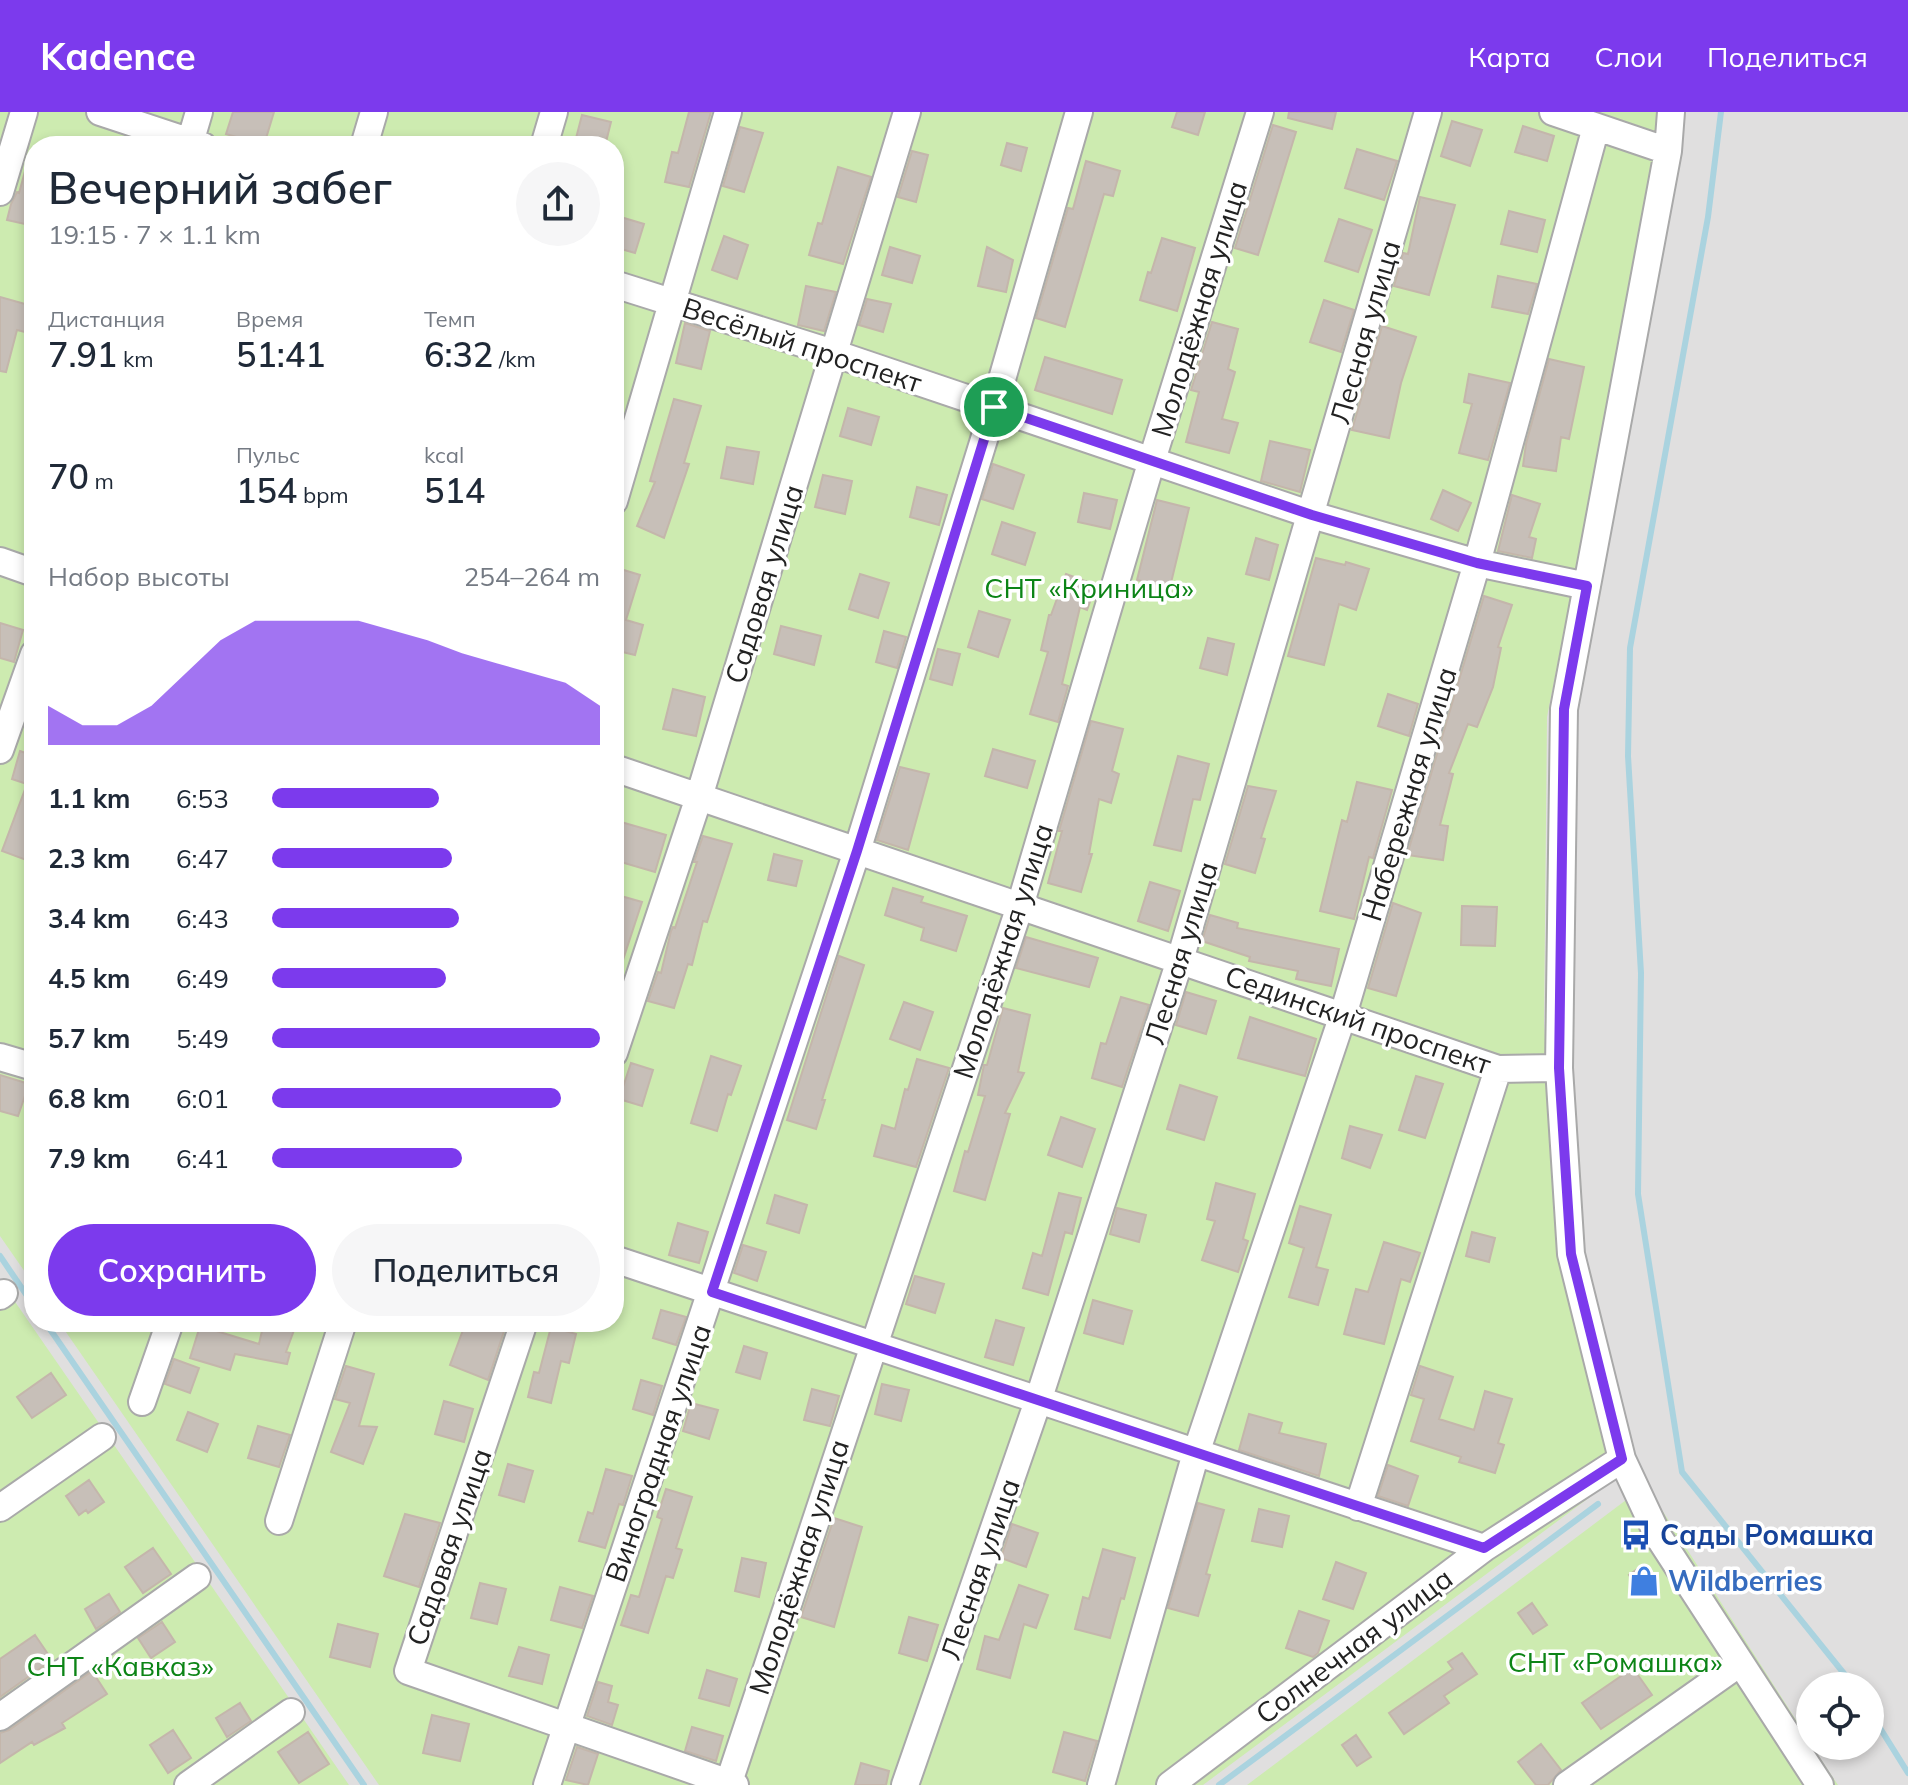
<!DOCTYPE html>
<html lang="ru">
<meta charset="utf-8">
<style>
body{margin:0;font-family:Mulish,sans-serif;background:#f6f6f7;color:#1f2937;height:100vh;display:flex;flex-direction:column;font-size:30px;white-space:nowrap}
*{box-sizing:border-box;margin:0}
p{font-size:26px;color:#747a83}
.icon{flex:none;width:44px;height:44px;fill:none;stroke:currentColor;stroke-width:2;stroke-linecap:round;stroke-linejoin:round}
.map{position:relative;flex:1;overflow:hidden}
.drawer{position:absolute;left:24px;top:24px;width:600px;height:1196px;display:flex;flex-direction:column;background:#fff;border-radius:32px;box-shadow:0 4px 12px #0003}
.drawer>*{flex:none}
.controls{position:absolute;left:1796px;top:1560px;display:grid;gap:16px}
.controls a{display:grid;place-items:center;width:88px;height:88px;border-radius:50%;background:#fff;box-shadow:0 4px 12px #0003;font-size:40px}
.pin{position:absolute;display:grid;place-items:center;width:68px;height:68px;color:#fff;margin:-34px;border:4px solid #fff;border-radius:50%;box-shadow:0 2px 8px #0007}
.round{display:grid;place-items:center;flex:none;width:84px;height:84px;border-radius:42px;background:#f6f6f7}
.overview{display:flex;align-items:center;justify-content:space-between;height:136px;padding:0 24px}
h1{font-size:44px;font-weight:600;line-height:60px}
.metrics{display:grid;grid-template-columns:repeat(3,1fr);gap:12px;height:136px;padding:8px 24px}
.metrics div{display:grid;align-content:center}
.metrics b{font-size:34px;font-weight:600}
.metrics small{font-size:22px;font-weight:400}
.metrics p{font-size:22px}
.chart{height:224px;padding:16px 24px}
.chart p{display:flex;justify-content:space-between}
.chart svg{width:100%;height:144px;margin-top:8px;fill:#7c3aed;opacity:.7}
.button{display:flex;gap:16px;margin-top:auto;padding:16px 24px}
.button a{flex:1;height:92px;border-radius:48px;background:#7c3aed;color:#fff;font-size:32px;font-weight:600;line-height:92px;text-align:center}
.button a+a{background:#f6f6f7;color:#1f2937}
ul{padding:0 24px;list-style:none;font-size:26px}
li{display:grid;grid-template-columns:128px 96px 1fr;align-items:center;height:60px}
li i{height:20px;border-radius:10px;background:#7c3aed}
header{display:flex;align-items:center;gap:48px;box-sizing:border-box;height:112px;padding:0 40px;background:#7c3aed;color:#fff}
header strong{font-size:38px}
nav{display:flex;gap:44px;margin-inline-start:auto;font-size:28px}
.map>svg:first-child{display:block}
.residential{fill:#e0dfdf;fill-rule:evenodd}
.grass{fill:#cdebb0}
.lines{fill:none;stroke-linecap:round;stroke-linejoin:round}
.stream{stroke:#aad3df;stroke-width:6}
.building{fill:#c7bfb8;stroke:#c4b6ab;stroke-width:2}
.minor-casing{stroke:#a9a9a9;stroke-width:30}
.minor{stroke:#fff;stroke-width:26}
.route-casing{stroke:#fff;stroke-width:16}
.route{stroke:#7c3aed;stroke-width:10}
.labels{text-anchor:middle;stroke-width:7;stroke-linejoin:round;paint-order:stroke}
.street-label{font-size:28px;fill:#222;stroke:#fff}
.park-label{font-size:28px;fill:#0c8416;stroke:#fff}
.transit-label{font-size:28px;font-weight:bold;fill:#164399;stroke:#fff;text-anchor:start}
.shop-label{font-size:28px;font-weight:bold;fill:#366cbe;stroke:#fff;text-anchor:start}
</style>
<header>
<strong>Kadence</strong>
<nav><a>Карта</a><a>Слои</a><a>Поделиться</a></nav>
</header>
<div class="map">
<svg width="1908" height="1673" viewBox="0 0 1908 1673">
<rect width="100%" height="100%" fill="#f2efe9"/>
<!-- residential -->
<path class="residential" d="M0,0H1908V1673H0ZM34,34H614V1210H34ZM1810,1574H1870V1634H1810Z"/>
<!-- grass -->
<path class="grass" d="M0,0H1666L1547,605L1544,910L1556,1124L1637,1350L1203,1673H379L59,1210H614V34H34V1173L0,1124Z
M0,1168L349,1673H0Z
M1646,1373L1810,1630V1634H1812L1838,1673H1247Z"/>
<g class="lines">
<!-- stream -->
<path class="stream" d="M1721,0L1708,105L1630,536L1628,644L1641,861L1638,1082L1682,1360L1854,1574
M0,1144L34,1194
M45,1210L364,1673
M1870,1600L1908,1661
M1219,1673L1598,1392"/>
</g>
<!-- building -->
<path class="building" d="M233,0H274L264,33L226,22Z
M689,0H711L689,75L665,70L672,40L678,41Z
M1177,0H1205L1198,23L1172,15Z
M1289,0H1336L1332,17L1288,6Z
M582,3L611,10L605,34H574Z
M1452,9L1482,18L1470,54L1441,44Z
M1273,13L1296,20L1258,143L1235,136Z
M1523,14L1554,24L1547,49L1515,40Z
M740,15L763,21L744,80L723,74Z
M1007,31L1027,36L1021,59L1001,53Z
M1357,37L1397,49L1384,88L1345,76Z
M912,39L928,43L916,90L898,85Z
M29,45L34,46V114L7,108L11,92L17,80L19,81Z
M1086,49L1120,59L1113,84L1104,82L1065,215L1036,206L1068,96L1073,97Z
M838,55L871,65L843,152L809,143L818,111L822,112Z
M1420,85L1455,93L1429,183L1394,174L1403,141L1408,142Z
M1509,99L1545,108L1537,140L1501,132Z
M614,103L644,112L635,141L614,135Z
M1339,107L1372,118L1358,160L1325,149Z
M724,124L748,133L737,167L712,158Z
M1162,126L1195,136L1177,199L1140,188L1148,160L1151,161Z
M890,135L920,144L912,171L882,163Z
M987,135L1013,148L1006,180L978,174Z
M1498,164L1537,172L1528,202L1492,195Z
M806,174L836,180L824,219L798,213Z
M0,185L32,194L25,220L17,218L6,260L0,259Z
M867,187L891,192L883,220L859,213Z
M1324,188L1354,198L1341,240L1310,230Z
M1212,210L1238,217L1228,257L1235,260L1222,307L1238,311L1229,341L1186,330L1199,280L1191,278Z
M685,211L710,219L701,257L676,251Z
M1382,214L1416,225L1401,271L1389,326L1352,318Z
M1045,245L1122,268L1112,302L1035,278Z
M1549,247L1584,255L1569,327L1561,325L1556,359L1523,354L1526,332Z
M1469,262L1510,271L1488,348L1459,341L1472,292L1464,290Z
M674,287L701,294L684,351L689,352L664,426L637,414L655,370L650,369Z
M848,296L879,305L871,333L840,324Z
M1270,329L1310,338L1300,380L1261,369Z
M727,335L759,340L753,372L721,366Z
M993,352L1024,363L1013,397L982,387Z
M823,363L852,369L845,402L815,395Z
M917,375L947,383L939,413L910,405Z
M1443,378L1471,391L1458,419L1431,407Z
M1084,381L1117,388L1110,417L1078,410Z
M1512,383L1540,392L1529,425L1536,427L1532,446L1498,439Z
M1157,388L1189,396L1170,475L1137,468Z
M1002,410L1035,421L1025,453L992,442Z
M1256,426L1278,433L1269,468L1246,462Z
M1316,446L1345,453L1346,450L1369,457L1356,498L1339,492L1324,553L1288,544Z
M614,455L640,463L626,508L643,513L635,543L614,538Z
M860,462L889,471L878,506L849,497Z
M1066,462L1096,473L1087,498L1080,495L1062,572L1068,574L1058,610L1030,602L1048,540L1041,538L1049,503H1051Z
M1484,484L1512,493L1498,535L1501,536L1493,575L1477,615L1468,612L1449,661L1453,662L1440,713L1448,714L1443,748L1407,743Z
M979,499L1010,508L998,545L968,535Z
M0,511L23,518L14,550L0,546Z
M781,514L821,524L814,553L774,542Z
M884,519L906,525L897,556L876,550Z
M1208,526L1234,532L1227,563L1200,556Z
M938,537L960,542L952,573L930,567Z
M673,577L705,585L696,624L663,617Z
M1388,582L1418,592L1409,624L1378,614Z
M1091,609L1123,617L1112,659L1119,662L1111,691L1099,687L1089,742H1092L1081,780L1048,771L1062,719H1059Z
M993,637L1035,649L1027,676L985,664Z
M20,639L34,644V736L29,749L2,739L27,672L12,667Z
M1178,644L1209,652L1200,688L1193,687L1181,739L1154,733Z
M900,655L929,662L908,738L877,728Z
M1357,670L1392,678L1373,746L1369,745L1354,807L1320,799L1342,708L1347,710Z
M1248,674L1276,679L1261,726L1265,727L1255,761L1225,752Z
M621,710L666,723L655,760L614,748V735Z
M703,724L732,732L707,810L703,809L692,853L688,852L674,896L648,889L658,860L661,861L671,819L673,815L675,816L697,750H694Z
M774,742L802,749L796,774L768,768Z
M1150,770L1180,779L1168,819L1138,809Z
M893,776L923,785L921,790L967,804L956,839L921,828L924,816L885,803Z
M614,782L642,790L619,860L614,859Z
M1393,791L1421,801L1396,884L1368,876Z
M1462,794L1497,795L1495,834L1461,833Z
M1210,803L1238,811L1237,816L1339,837L1331,874L1296,867L1298,859L1249,849L1250,845L1202,829Z
M1026,825L1098,846L1089,875L1016,856Z
M839,844L864,853L822,988H825L816,1017L787,1008Z
M1186,880L1216,889L1206,922L1176,913Z
M1121,885L1149,893L1122,975L1092,966L1101,931L1106,932Z
M904,890L933,900L920,938L890,927Z
M1003,896L1030,903L1018,960L1024,961L1005,1001L1010,1002L985,1088L954,1079L965,1039L968,1040L985,984L978,983L984,953H987Z
M1250,905L1316,927L1305,964L1238,946Z
M711,944L741,954L731,983L728,982L717,1019L691,1011Z
M917,947L949,956L916,1055L874,1044L882,1013L895,1017L905,977L908,978Z
M631,951L653,958L642,994L619,987Z
M0,963L29,972L18,1004L0,999Z
M1416,964L1443,972L1425,1026L1399,1018Z
M1180,973L1217,985L1204,1028L1167,1017Z
M1061,1005L1095,1017L1082,1055L1048,1043Z
M1350,1014L1382,1023L1370,1056L1342,1046Z
M1216,1071L1255,1082L1243,1127L1248,1129L1238,1160L1202,1148L1215,1109L1207,1107Z
M1059,1081L1081,1086L1072,1122L1065,1120L1048,1183L1023,1176L1033,1141L1042,1144Z
M775,1083L807,1093L799,1121L767,1111Z
M1300,1094L1331,1103L1316,1155L1328,1158L1318,1193L1289,1185L1304,1136L1289,1131Z
M1117,1096L1146,1103L1139,1130L1110,1122Z
M678,1111L708,1120L699,1151L669,1143Z
M1472,1120L1495,1126L1489,1150L1466,1144Z
M1384,1130L1420,1141L1410,1170L1401,1167L1384,1232L1344,1222L1356,1177L1368,1180Z
M743,1133L766,1140L757,1169L734,1161Z
M915,1164L944,1172L935,1201L906,1192Z
M1093,1188L1132,1199L1123,1232L1084,1221Z
M661,1198L686,1205L676,1233L653,1226Z
M996,1208L1024,1216L1013,1253L985,1245Z
M264,1210H297L286,1240L290,1241L287,1252L235,1242L230,1258L190,1246L200,1214L259,1232Z
M466,1210H507L488,1268L450,1253Z
M551,1215L576,1222L569,1251L561,1249L551,1291L528,1285L534,1260L539,1261Z
M744,1234L767,1241L760,1267L736,1260Z
M174,1247L199,1256L190,1281L165,1272Z
M346,1254L374,1262L359,1314L377,1315L363,1352L331,1340L350,1291L335,1287Z
M1420,1254L1453,1265L1439,1307L1474,1318L1485,1279L1512,1287L1498,1331L1504,1333L1495,1361L1459,1350L1461,1345L1411,1329L1424,1287L1411,1283Z
M51,1261L66,1283L32,1306L17,1285Z
M641,1268L662,1274L653,1303L633,1297Z
M882,1272L909,1278L901,1309L875,1302Z
M812,1277L839,1284L830,1314L804,1308Z
M444,1289L473,1297L464,1330L435,1322Z
M691,1291L718,1298L709,1327L683,1319Z
M188,1300L218,1312L207,1340L177,1328Z
M1249,1302L1282,1311L1279,1321L1326,1332L1319,1364L1239,1338Z
M258,1314L290,1323L279,1355L248,1346Z
M508,1352L533,1359L524,1390L499,1383Z
M1388,1353L1418,1364L1408,1394L1378,1384Z
M606,1357L632,1364L623,1393L619,1392L605,1436L579,1429L588,1400L593,1402Z
M89,1368L104,1390L88,1401L86,1398L79,1403L66,1384Z
M666,1377L692,1385L676,1436L682,1438L673,1466L666,1464L648,1521L621,1513L631,1483L639,1485L662,1407L657,1405Z
M1198,1391L1224,1398L1206,1462L1210,1463L1198,1504L1168,1496Z
M1259,1397L1289,1404L1282,1435L1252,1429Z
M405,1402L440,1411L419,1475L384,1464Z
M834,1406L862,1415L834,1515L801,1505Z
M1012,1412L1038,1421L1026,1455L1001,1446Z
M153,1436L171,1462L143,1481L125,1455Z
M1103,1437L1135,1446L1124,1487L1121,1486L1110,1526L1075,1517L1083,1485L1089,1487Z
M742,1446L766,1451L759,1485L735,1479Z
M1336,1450L1366,1461L1353,1497L1323,1487Z
M1643,1453L1658,1475L1644,1484L1629,1463Z
M480,1471L506,1477L497,1512L471,1506Z
M1019,1473L1048,1483L1036,1516L1024,1512L1010,1566L977,1557L985,1524L999,1528Z
M560,1475L593,1484L582,1516L551,1508Z
M109,1482L120,1500L96,1517L85,1497Z
M1532,1491L1547,1513L1533,1522L1518,1501Z
M1299,1499L1329,1509L1318,1541L1313,1545L1286,1536Z
M909,1505L938,1513L927,1549L899,1541Z
M162,1510L175,1530L151,1546L138,1526Z
M338,1512L378,1522L370,1555L330,1545Z
M35,1523L52,1548L0,1585V1547Z
M519,1535L549,1543L542,1572L509,1564Z
M1462,1541L1477,1562L1444,1584L1449,1591L1404,1622L1389,1601L1453,1557L1448,1550Z
M1633,1556L1652,1583L1601,1617L1582,1591Z
M707,1558L737,1567L729,1594L699,1586Z
M92,1559L107,1582L62,1611L65,1616L34,1633L32,1630L0,1651V1621L9,1618Z
M598,1570L612,1574L608,1590L618,1593L612,1613L587,1604Z
M240,1591L251,1609L227,1625L216,1606Z
M432,1603L469,1612L460,1649L423,1641Z
M692,1615L723,1624L716,1649L685,1639Z
M173,1618L191,1646L168,1661L150,1633Z
M308,1620L329,1652L299,1671L278,1640Z
M1064,1620L1097,1629L1085,1669L1053,1660Z
M1356,1623L1371,1645L1357,1654L1342,1633Z
M1541,1632L1561,1658L1548,1673H1536L1518,1650Z
M577,1635L598,1642L588,1673L566,1668Z
M861,1651L889,1659L886,1673H855Z"/>
<g class="lines">
<!-- minor casing -->
<g class="minor-casing">
<path id="minor" d="M100,0L203,34
M1553,0L1668,39
M1671,0L1668,39L1564,597L1559,956L1571,1142L1622,1347L1658,1424L1820,1673
M189,34L199,0
M364,34L374,0
M544,34L554,0
M0,80L24,0
M614,172L833,241L1312,403L1477,451L1587,474
M614,389L728,0
M0,449L34,461
M0,638L34,542
M614,656L1498,957L1559,956
M614,941L699,685L907,0
M0,945L34,955
M614,1147L1484,1436
M0,1184L4,1181
M524,1210L408,1559L735,1673
M142,1290L170,1210
M1358,1395L1498,957
M0,1396L102,1325
M279,1409L343,1210
M0,1605L197,1465
M188,1673L291,1600
M547,1673L857,739L994,295L1079,0
M728,1673L1020,794L1152,348L1260,0
M905,1673L1038,1289L1180,848L1428,0
M1101,1673L1196,1341L1343,903L1477,451L1596,15
M1170,1673L1484,1436L1622,1347
M1567,1673L1740,1551"/>
</g>
<!-- minor -->
<use href="#minor" class="minor"/>
</g>
<g class="lines">
<!-- route casing -->
<g class="route-casing">
<path id="route" d="M994,295L1312,403L1477,451L1587,474L1564,597L1559,956L1571,1142L1622,1347L1484,1436L712,1180L857,739Z"/>
</g>
<!-- route -->
<use href="#route" class="route"/>
</g>
<!-- icons -->
<defs>
<g id="bus-bare" transform="scale(2.4)"><path d="M-5-6H5V4H4V6H2V4H-2V6H-4V4H-5ZM-3.5-4V0h7V-4ZM-3.5 1.2v1.5H-2V1.2ZM2 1.2v1.5H3.5V1.2Z" fill="#1a4fb4" stroke="#fff" stroke-width="2.5" paint-order="stroke"/></g>
<g id="shop-bare" transform="scale(2.4)"><path d="M-5-2.5h2.3a2.7 3.5 0 0 1 5.4 0H5L5.5 6h-11ZM-1.5-2.5h3a1.5 2.3 0 0 0-3 0Z" fill="#3f7fe0" stroke="#fff" stroke-width="2.5" paint-order="stroke"/></g>
</defs>
<g fill-rule="evenodd">
<use href="#bus-bare" x="1636" y="1423"/>
<use href="#shop-bare" x="1644" y="1469"/>
</g>
<g class="labels">
<!-- street labels -->
<g class="street-label">
<text transform="translate(1199 197) rotate(-73)" y="10">Молодёжная улица</text>
<text transform="translate(1365 220) rotate(-74)" y="10">Лесная улица</text>
<text transform="translate(802 233) rotate(18)" y="10">Весёлый проспект</text>
<text transform="translate(764 472) rotate(-73)" y="10">Садовая улица</text>
<text transform="translate(1409 682) rotate(-73)" y="10">Набережная улица</text>
<text transform="translate(1003 839) rotate(-72)" y="10">Молодёжная улица</text>
<text transform="translate(1181 841) rotate(-73)" y="10">Лесная улица</text>
<text transform="translate(1358 908) rotate(19)" y="10">Сединский проспект</text>
<text transform="translate(658 1341) rotate(-71)" y="10">Виноградная улица</text>
<text transform="translate(449 1435) rotate(-71)" y="10">Садовая улица</text>
<text transform="translate(799 1455) rotate(-72)" y="10">Молодёжная улица</text>
<text transform="translate(980 1457) rotate(-71)" y="10">Лесная улица</text>
<text transform="translate(1354 1534) rotate(-37)" y="10">Солнечная улица</text>
</g>
<!-- park labels -->
<g class="park-label">
<text x="1089" y="486">СНТ «Криница»</text>
<text x="1615" y="1560">СНТ «Ромашка»</text>
<text x="120" y="1564">СНТ «Кавказ»</text>
</g>
<!-- transit labels -->
<g class="transit-label">
<text x="1660" y="1433">Сады Ромашка</text>
</g>
<!-- shop labels -->
<g class="shop-label">
<text x="1668" y="1479">Wildberries</text>
</g>
</g>
</svg>
<div class="controls">
<a><svg class="icon" aria-label="locate" viewBox="0 0 24 24"><circle cx="12" cy="12" r="6"/><path d="M12 2v4M12 18v4M2 12h4M18 12h4"/></svg></a>
</div>
<div class="pin" style="left:994px;top:295px;background:#1e9e55"><svg class="icon" aria-label="arrive" viewBox="0 0 24 24"><path d="M6 21V4h12l-3 4 3 4H6"/></svg></div>
<section class="drawer">
<div class="overview"><div><h1>Вечерний забег</h1><p>19:15 · 7 × 1.1 km</p></div><a class="round"><svg class="icon" aria-label="share" viewBox="0 0 24 24"><path d="M12 15V3M7 8l5-5 5 5M5 13v7h14v-7"/></svg></a></div>
<div class="metrics">
<div><p>Дистанция</p><b>7.91<small> km</small></b></div>
<div><p>Время</p><b>51:41</b></div>
<div><p>Темп</p><b>6:32<small> /km</small></b></div>
</div>
<div class="metrics">
<div><b>70<small> m</small></b></div>
<div><p>Пульс</p><b>154<small> bpm</small></b></div>
<div><p>kcal</p><b>514</b></div>
</div>
<div class="chart"><p><span>Набор высоты</span>254–264 m</p>
<svg viewBox="0 0 160 44" preserveAspectRatio="none"><path d="M0 44V32L10 38L20 38L30 32L40 22L50 12L60 6L70 6L80 6L90 6L100 9L110 12L120 16L130 19L140 22L150 25L160 32V44z"/></svg>
</div>
<ul>
<li><b>1.1 km</b>6:53<i style="width:51%"></i></li>
<li><b>2.3 km</b>6:47<i style="width:55%"></i></li>
<li><b>3.4 km</b>6:43<i style="width:57%"></i></li>
<li><b>4.5 km</b>6:49<i style="width:53%"></i></li>
<li><b>5.7 km</b>5:49<i style="width:100%"></i></li>
<li><b>6.8 km</b>6:01<i style="width:88%"></i></li>
<li><b>7.9 km</b>6:41<i style="width:58%"></i></li>
</ul>
<div class="button"><a>Сохранить</a><a>Поделиться</a></div>
</section>
</div>
